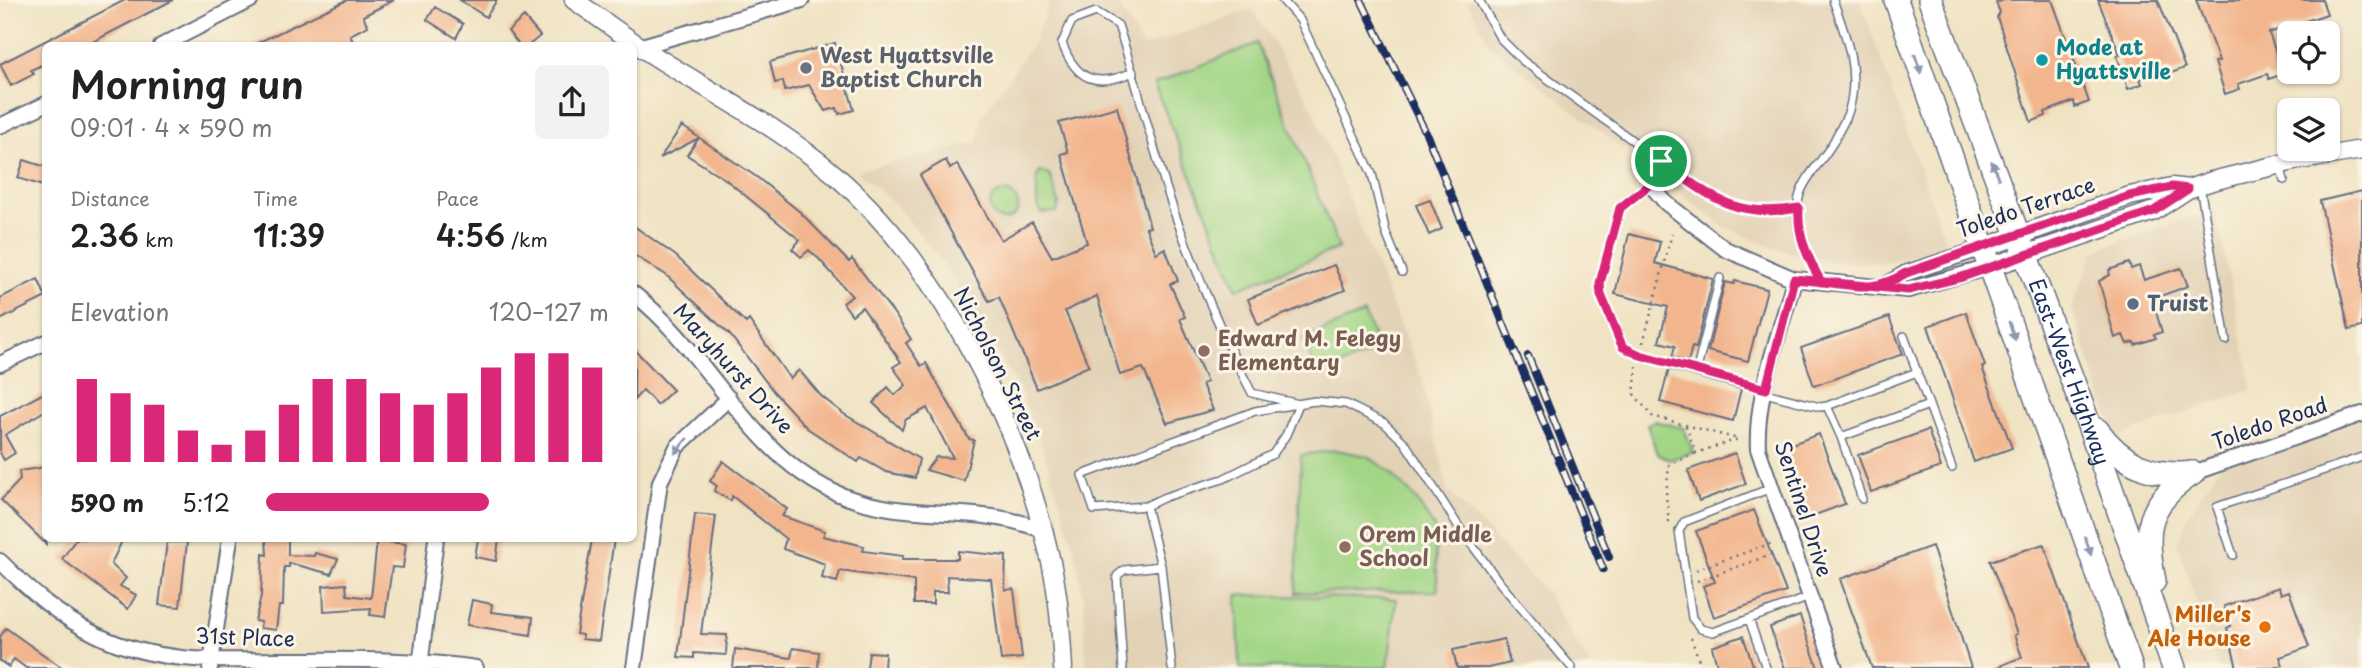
<!DOCTYPE html>
<meta charset="utf-8">
<style>
body{margin:0;font-family:"Playpen Sans",sans-serif;background:#f2f2f2;color:#222;height:100vh;display:flex;flex-direction:column;font-size:26px;white-space:nowrap}
*{box-sizing:border-box;margin:0}
p{font-size:23px;color:#767676}
.icon{flex:none;width:38px;height:38px;fill:none;stroke:currentColor;stroke-width:2;stroke-linecap:round;stroke-linejoin:round}
.map{position:relative;flex:1;overflow:hidden}
.drawer{position:absolute;left:42px;top:42px;width:595px;height:500px;display:flex;flex-direction:column;background:#fff;border-radius:10px;box-shadow:0 2px 5px #0004}
.drawer>*{flex:none}
.fabs{position:absolute;left:2277px;top:21px;display:grid;gap:14px}
.fabs a{display:grid;place-items:center;width:63px;height:63px;border-radius:10px;background:#fff;box-shadow:0 2px 5px #0004;font-size:35px}
.pin{position:absolute;display:grid;place-items:center;width:60px;height:60px;color:#fff;margin:-30px;border:4px solid #fff;border-radius:50%;box-shadow:0 2px 7px #0007}
.round{display:grid;place-items:center;flex:none;width:74px;height:74px;border-radius:10px;background:#f2f2f2}
.summary{display:flex;align-items:center;justify-content:space-between;height:119px;padding:0 28px}
h1{font-size:38px;font-weight:600;line-height:52px}
.stats{display:grid;grid-template-columns:repeat(3,1fr);gap:10px;height:119px;padding:7px 28px}
.stats div{display:grid;align-content:center}
.stats b{font-size:30px;font-weight:600}
.stats small{font-size:19px;font-weight:400}
.stats p{font-size:19px}
.chart{height:196px;padding:14px 28px}
.chart p{display:flex;justify-content:space-between}
.chart svg{width:100%;height:126px;margin-top:7px;stroke:#db2777;stroke-width:6}
ul{padding:0 28px;list-style:none;font-size:23px}
li{display:grid;grid-template-columns:112px 84px 1fr;align-items:center;height:52px}
li i{height:18px;border-radius:9px;background:#db2777}
.map>svg:first-child{display:block}
.built{fill:#e2d2b6}
.green{fill:#a2d686;stroke:#5e8272;stroke-width:2}
.building{fill:#f2b58d}
.lines{fill:none;stroke-linecap:round;stroke-linejoin:round}
.service-casing{stroke:#666e81;stroke-width:10}
.minor-casing{stroke:#666e81;stroke-width:18}
.tertiary-casing{stroke:#666e81;stroke-width:21}
.primary-casing{stroke:#666e81;stroke-width:26}
.path{stroke:#666e81;stroke-width:2.5;stroke-dasharray:2 5;stroke-linecap:butt}
.service{stroke:#fff;stroke-width:7}
.minor{stroke:#fff;stroke-width:14}
.tertiary{stroke:#fff;stroke-width:18}
.primary{stroke:#fff;stroke-width:23}
.rail-casing{stroke:#1b2f5e;stroke-width:8}
.rail{stroke:#fcf5e5;stroke-width:5;stroke-dasharray:16;stroke-linecap:butt}
.oneway{fill:#8d97ae}
.route-casing{stroke:#fff;stroke-width:14}
.route{stroke:#db2777;stroke-width:9}
.culture-dot{fill:#0f9aa8;stroke:#fcf5e5;stroke-width:2.5}
.worship-dot{fill:#6b7280;stroke:#fcf5e5;stroke-width:2.5}
.service-dot{fill:#5c6f8a;stroke:#fcf5e5;stroke-width:2.5}
.education-dot{fill:#8d6e63;stroke:#fcf5e5;stroke-width:2.5}
.food-dot{fill:#e8710a;stroke:#fcf5e5;stroke-width:2.5}
.labels{text-anchor:middle;stroke-width:6;stroke-linejoin:round;paint-order:stroke}
.culture-label{font-size:21px;font-weight:bold;fill:#0d838f;stroke:#fcf5e5;text-anchor:start}
.worship-label{font-size:21px;font-weight:bold;fill:#5b616d;stroke:#fcf5e5;text-anchor:start}
.street-label{font-size:21px;fill:#1b2f5e;stroke:#fcf5e5}
.service-label{font-size:21px;font-weight:bold;fill:#4e5e75;stroke:#fcf5e5;text-anchor:start}
.education-label{font-size:21px;font-weight:bold;fill:#785e54;stroke:#fcf5e5;text-anchor:start}
.food-label{font-size:21px;font-weight:bold;fill:#c56008;stroke:#fcf5e5;text-anchor:end}
</style>
<div class="map">
<svg width="2362" height="668" viewBox="0 0 2362 668">
<rect width="100%" height="100%" fill="#fcf5e5"/>
<filter id="ink" filterUnits="userSpaceOnUse"><feTurbulence type="fractalNoise" baseFrequency=".0143" numOctaves="2"/><feDisplacementMap in="SourceGraphic" scale="14" xChannelSelector="R" yChannelSelector="G"/><feConvolveMatrix kernelMatrix="1 2 1 2 8 2 1 2 1" color-interpolation-filters="sRGB"/></filter>
<filter id="wash" filterUnits="userSpaceOnUse"><feTurbulence type="fractalNoise" baseFrequency=".00686" numOctaves="4" result="noise"/><feDisplacementMap in="SourceGraphic" scale="28" xChannelSelector="R" yChannelSelector="G"/><feGaussianBlur stdDeviation="1.57" result="paint"/><feColorMatrix in="noise" values="0 0 0 0 0 0 0 0 0 0 0 0 0 0 0 0 0 1.4 0 .05"/><feComposite in="paint" operator="in"/></filter>
<g filter="url(#wash)">
<rect width="100%" height="100%" fill="#f0e3c3"/>
<!-- built -->
<path class="built" d="M1050,0H1116L1143,47L1253,9L1312,107L1422,379L1448,491L1544,589L1592,668H1086L1084,602L1074,548L1050,470L1020,390L947,269L895,204L857,171L978,142L982,116L1034,42Z
M1466,0H1860L1948,248L1884,263L1832,262L1776,249L1723,226L1491,47Z
M2215,209L2253,389L2116,438L2072,309L2094,251Z
M2362,417V668H2219L2177,545L2187,517L2222,462Z"/>
<!-- green -->
<path class="green" d="M1257,43L1339,248L1237,289L1154,84Z
M1040,172L1050,175L1059,203L1057,212L1042,213C1034,204 1039,190 1036,179Z
M990 206a14 14 0 1 1 28 0a14 14 0 1 1-28 0Z
M1364,313L1379,350L1318,375L1303,339Z
M1655,421L1684,428L1693,452L1669,460L1657,454L1647,424Z
M1336,450L1367,456L1388,470L1414,497L1434,527L1438,591L1296,593L1301,455Z
M1237,595L1396,599L1388,668H1240Z"/>
<g id="blocks">
<!-- building -->
<path class="building" d="M125,0H173L85,46H46V63L31,70L34,74L11,86L0,64Z
M347,0H394L363,16L368,26L350,35L355,46H251Z
M460,0H497L486,17Z
M2004,0H2052L2089,102L2075,107L2074,101L2045,112L2046,116L2031,122L1997,17L2000,12L1996,3Z
M2098,0H2158L2185,68L2171,73L2169,69L2140,79L2142,84L2128,89L2117,56L2120,55Z
M2196,0H2322L2327,14L2269,33L2283,74L2269,79L2267,74L2238,84L2240,89L2225,94L2215,62L2219,61Z
M435,7L463,24L456,38L427,20Z
M524,17L540,36L528,46H520L508,31Z
M835,43L854,110L839,114L837,108L825,111L809,85L785,91L783,81L775,83L770,62Z
M1117,107L1150,227L1146,228L1156,253L1165,248L1178,281L1170,284L1185,317L1180,319L1207,382L1202,384L1213,410L1167,423L1143,368L1120,375L1097,296L1065,311L1089,366L1037,389L999,297L989,301L983,291L920,175L946,160L950,169L957,164L1001,240L1032,222L1052,257L1087,243L1061,154L1068,152L1059,123Z
M682,126L758,178L800,212L849,262L852,259L895,315L911,339L906,343L921,366L926,363L969,439L974,440L964,481L926,470L936,457L953,458L927,408L905,420L902,430L873,403L888,387L895,395L906,385L893,367L901,362L862,307L852,315L843,303L852,296L819,259L809,250L801,257L792,249L800,240L725,179L687,155L699,138L660,158Z
M24,160L46,167L43,186L18,178Z
M2362,191V327L2349,330L2320,201Z
M1430,200L1442,229L1429,235L1416,205Z
M634,226L676,256L746,323L749,320L790,379L799,370L821,396L844,414L919,459L915,478L886,472L861,458L858,462L807,428L774,392L730,335L666,275L634,255Z
M1629,234L1660,242L1655,263L1713,279L1696,348L1692,347L1688,362L1672,357L1675,346L1659,342L1668,307L1615,294Z
M2129,263L2131,269L2139,266L2144,280L2181,268L2188,286L2152,299L2162,332L2154,335L2156,338L2135,345L2134,342L2127,344L2123,335L2115,338L2099,281L2110,275L2109,270Z
M1334,265L1345,290L1258,325L1248,299Z
M38,279L46,297L0,320V298Z
M1735,281L1767,289L1748,361L1708,351L1725,282L1734,284Z
M1966,312L1985,366L1982,367L2012,448L1974,462L1928,326Z
M1889,317L1903,354L1814,386L1801,348Z
M634,349L673,390L657,405L643,390L634,400Z
M1669,369L1741,389L1733,421L1660,402Z
M46,392V410L5,435L15,453L4,460L0,453V416Z
M1928,430L1941,467L1871,492L1858,455Z
M1819,434L1845,504L1807,518L1781,448Z
M1735,453L1746,484L1699,501L1688,470Z
M723,461L787,509L782,516L825,531L823,536L864,546L863,551L903,556L902,559H958V551L1006,556L1005,590L1014,589L1022,658L1001,660L991,579L947,576L948,592H933V604H914V581L840,571L837,582L822,578L825,564L783,549L786,539L732,496L731,501L714,491L717,486L710,481Z
M46,467V544L1,500L20,480L19,471Z
M1754,510L1786,592L1714,617L1703,586L1715,582L1696,531Z
M695,514L716,516L701,634L727,635L726,655L694,653V658L678,657Z
M76,539H123L111,564L126,578L120,586L136,595L128,609L62,559Z
M266,539H288V555L314,556L315,553L338,559L331,574L289,563V567H284L283,606H279L276,630L260,628L261,622L255,621L261,596L263,554L267,555Z
M478,539H499L496,561L475,557Z
M592,539H614L599,641L582,639V635L576,634Z
M377,541L406,544L403,568L392,567L385,617L370,615L371,608L324,611L323,586L346,584L347,595L371,598Z
M167,542H187L180,607L159,605Z
M2044,544L2088,668H1995L2022,657L2014,635L2017,634L1990,561Z
M1932,546L1971,668H1872L1840,579Z
M2279,587L2281,594L2289,591L2309,647L2280,657L2283,665L2274,668H2237L2227,628L2231,626L2224,606Z
M472,600L492,604L491,612L533,617L531,635L467,625Z
M1800,616L1808,640L1818,668H1785L1777,648L1770,627Z
M6,628L31,646L63,668H26L14,659L9,667L0,661V637Z
M1743,636L1754,668H1718L1712,647Z
M1504,639L1510,663L1488,668H1457L1453,650Z
M793,648L819,652L818,668H733L735,649L791,658Z
M869,652L885,653L884,668H867Z"/>
</g>
</g>
<g filter="url(#ink)">
<use href="#blocks" fill-opacity="0" stroke="#666e81" stroke-width="2"/>
<g class="lines">
<!-- service casing -->
<g class="service-casing">
<path id="service" d="M1282,0L1300,20L1372,174L1386,233L1402,272
M1479,0L1500,38L1523,61L1661,161L1650,184L1620,208L1600,283L1601,295L1624,347L1640,355L1765,389
M1133,72C1097,88 1076,81 1062,43L1072,21L1096,12L1118,25C1139,89 1154,156 1177,220C1199,279 1223,338 1252,393L1299,404L1286,435L1273,454L1223,479L1165,497L1146,506
M1661,161C1712,197 1734,218 1799,208
M2280,165L2284,180
M2200,186L2226,340
M1820,281C1806,255 1790,224 1800,194C1806,175 1826,157 1835,139C1839,130 1846,120 1849,110C1860,71 1846,36 1833,0
M1904,336L1917,372
M1697,369L1720,278
M1765,393L1820,407L1827,406L1917,372L1929,405L1841,437L1827,406
M1929,405L1952,468
M1841,437L1862,499
M1771,488L1684,522L1679,531L1692,618L1701,629L1713,632L1810,597
M2233,555L2217,507L2362,457
M1749,619L1766,668
M1123,668L1117,576L1124,570L1161,566
M1172,668L1161,566L1146,506L1094,510L1082,475L1255,411L1315,401L1346,404L1384,423L1405,443L1461,530L1500,583L1572,668"/>
</g>
<!-- minor casing -->
<g class="minor-casing">
<path id="minor" d="M161,46L251,0
M635,48L802,0
M0,126L46,104
M1650,184L1666,203L1725,249L1794,279L1908,290L1990,267
M1794,279C1781,333 1755,393 1758,449L1835,668
M1883,287L1906,273L1983,248
M634,294C707,350 747,452 834,492C904,524 974,502 1042,530
M0,364L46,342
M2193,473L2362,414
M0,561C29,590 59,617 97,635C154,663 218,661 280,660C345,660 411,658 476,668
M420,666L436,539
M210,668L230,539
M634,668L660,482L677,447L729,398"/>
</g>
<!-- tertiary casing -->
<g class="tertiary-casing">
<path id="tertiary" d="M574,0C595,15 617,31 639,46C704,89 774,123 834,174C941,266 1021,426 1051,562C1059,597 1061,633 1063,668
M1983,248L2130,196L2172,187L2188,189
M1990,267L2154,211L2188,189L2212,181L2294,161L2362,150"/>
</g>
<!-- primary casing -->
<g class="primary-casing">
<g id="primary">
<path d="M1896,0L2131,668"/>
<path id="s1" d="M1930,0L2085,414L2174,668"/>
<path d="M2097,430C2121,463 2151,478 2193,473"/>
<path d="M2154,581C2143,529 2147,503 2193,473"/>
</g>
</g>
<!-- path -->
<path class="path" d="M1643,343L1672,234
M1637,366L1634,394L1652,416L1738,439L1696,453L1686,426
M1669,522L1666,495L1669,465L1696,453
M1696,570L1772,543
M1697,581L1776,553
M1691,638L1702,668"/>
<!-- service -->
<use href="#service" class="service"/>
<!-- minor -->
<use href="#minor" class="minor"/>
<!-- tertiary -->
<use href="#tertiary" class="tertiary"/>
<!-- primary -->
<use href="#primary" class="primary"/>
<!-- rail casing -->
<g class="rail-casing">
<path id="rail" d="M1361,0L1426,133L1603,569
M1528,356L1609,557"/>
</g>
<!-- rail -->
<use href="#rail" class="rail"/>
</g>
<!-- one-way arrows -->
<defs><path id="oneway-solid" d="M-6-.8H1V-3.2L6.5 0L1 3.2V.8H-6Z" transform="scale(1.75)"/></defs>
<g class="oneway">
<use href="#oneway-solid" transform="translate(1918 64) rotate(71)"/>
<use href="#oneway-solid" transform="translate(1995 170) rotate(-111)"/>
<use href="#oneway-solid" transform="translate(2012 331) rotate(71)"/>
<use href="#oneway-solid" transform="translate(681 446) rotate(130)"/>
<use href="#oneway-solid" transform="translate(2088 546) rotate(71)"/>
</g>
</g>
<g class="lines" filter="url(#ink)">
<!-- route casing -->
<g class="route-casing">
<path id="route" d="M1661,161L1650,184L1620,208L1600,283L1601,295L1620,341L1623,347L1640,355L1766,389L1794,279L1908,290L1962,277L2154,211L2188,189L2172,187L2130,196L1906,273C1872,293 1858,285 1821,282C1808,258 1797,236 1799,208C1734,219 1711,197 1661,161"/>
</g>
<!-- route -->
<use href="#route" class="route"/>
</g>
<!-- markers -->
<circle class="culture-dot" cx="2042" cy="60" r="7"/>
<circle class="worship-dot" cx="806" cy="68" r="7"/>
<circle class="service-dot" cx="2133" cy="304" r="7"/>
<g class="education-dot">
<circle cx="1204" cy="351" r="7"/>
<circle cx="1345" cy="547" r="7"/>
</g>
<circle class="food-dot" cx="2265" cy="627" r="7"/>
<g class="labels">
<!-- culture labels -->
<g class="culture-label">
<text x="2056" y="55">Mode at<tspan x="2056" dy="24">Hyattsville</tspan></text>
</g>
<!-- worship labels -->
<g class="worship-label">
<text x="820" y="63">West Hyattsville<tspan x="820" dy="24">Baptist Church</tspan></text>
</g>
<!-- street labels -->
<g class="street-label">
<text transform="translate(2026 208) rotate(-19)" y="7">Toledo Terrace</text>
<text transform="translate(997 364) rotate(63)" y="7">Nicholson Street</text>
<text transform="translate(733 369) rotate(48)" y="7">Maryhurst Drive</text>
<text dy="7" stroke="none"><textPath href="#s1" startOffset="397">East-West Highway</textPath></text>
<text transform="translate(2270 424) rotate(-19)" y="7">Toledo Road</text>
<text transform="translate(1803 509) rotate(72)" y="7">Sentinel Drive</text>
<text transform="translate(245 638) rotate(2)" y="7">31st Place</text>
</g>
<!-- service labels -->
<g class="service-label">
<text x="2147" y="311">Truist</text>
</g>
<!-- education labels -->
<g class="education-label">
<text x="1218" y="346">Edward M. Felegy<tspan x="1218" dy="24">Elementary</tspan></text>
<text x="1359" y="542">Orem Middle<tspan x="1359" dy="24">School</tspan></text>
</g>
<!-- food labels -->
<g class="food-label">
<text x="2251" y="622">Miller's<tspan x="2251" dy="24">Ale House</tspan></text>
</g>
</g>
</svg>
<div class="fabs">
<a><svg class="icon" aria-label="locate" viewBox="0 0 24 24"><circle cx="12" cy="12" r="6"/><path d="M12 2v4M12 18v4M2 12h4M18 12h4"/></svg></a>
<a><svg class="icon" aria-label="layers" viewBox="0 0 24 24"><path d="M12 4l9 5-9 5-9-5zM3 14l9 5 9-5"/></svg></a>
</div>
<div class="pin" style="left:1661px;top:161px;background:#1e9e55"><svg class="icon" aria-label="arrive" viewBox="0 0 24 24"><path d="M6 21V4h12l-3 4 3 4H6"/></svg></div>
<section class="drawer">
<div class="summary"><div><h1>Morning run</h1><p>09:01 · 4 × 590 m</p></div><a class="round"><svg class="icon" aria-label="share" viewBox="0 0 24 24"><path d="M12 15V3M7 8l5-5 5 5M5 13v7h14v-7"/></svg></a></div>
<div class="stats">
<div><p>Distance</p><b>2.36<small> km</small></b></div>
<div><p>Time</p><b>11:39</b></div>
<div><p>Pace</p><b>4:56<small> /km</small></b></div>
</div>
<div class="chart"><p><span>Elevation</span>120–127 m</p>
<svg viewBox="0 0 160 44" preserveAspectRatio="none"><path d="M5 44V15M15 44V20M25 44V24M35 44V33M45 44V38M55 44V33M65 44V24M75 44V15M85 44V15M95 44V20M105 44V24M115 44V20M125 44V11M135 44V6M145 44V6M155 44V11"/></svg>
</div>
<ul>
<li><b>590 m</b>5:12<i style="width:65%"></i></li>
</ul>
</section>
</div>
